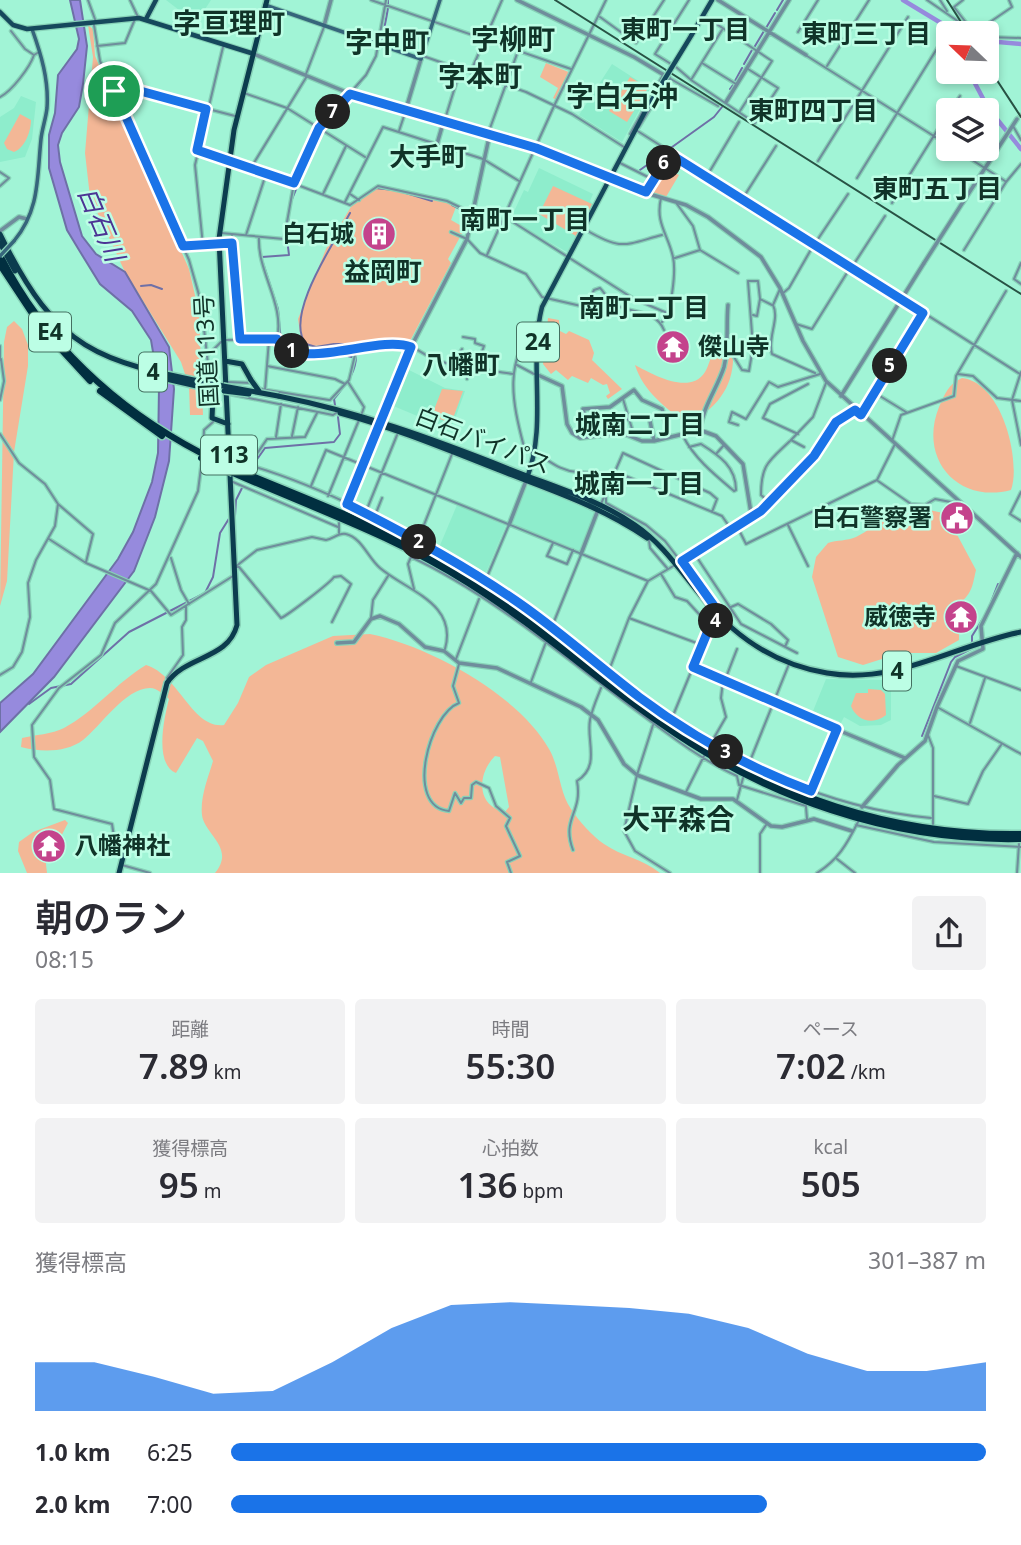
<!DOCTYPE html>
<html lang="ja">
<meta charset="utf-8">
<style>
body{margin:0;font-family:"Noto Sans","Noto Sans JP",sans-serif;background:#f2f2f3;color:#2b2b33;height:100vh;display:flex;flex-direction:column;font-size:26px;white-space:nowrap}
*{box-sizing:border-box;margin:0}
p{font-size:23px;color:#7c7c81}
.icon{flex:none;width:38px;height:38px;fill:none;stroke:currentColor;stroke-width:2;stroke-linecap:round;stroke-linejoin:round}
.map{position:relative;height:873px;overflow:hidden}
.panel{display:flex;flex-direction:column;background:#fff;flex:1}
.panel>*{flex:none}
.needle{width:46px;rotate:293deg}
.buttons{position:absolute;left:936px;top:21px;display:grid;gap:14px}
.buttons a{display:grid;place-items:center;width:63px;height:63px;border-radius:7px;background:#fff;box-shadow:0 4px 10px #0003;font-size:35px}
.pin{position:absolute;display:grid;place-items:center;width:60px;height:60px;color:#fff;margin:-30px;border:4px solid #fff;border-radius:50%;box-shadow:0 2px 7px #0007}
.km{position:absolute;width:35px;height:35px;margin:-18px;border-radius:50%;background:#222;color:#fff;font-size:19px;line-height:35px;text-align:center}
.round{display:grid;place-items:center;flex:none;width:74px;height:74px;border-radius:7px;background:#f2f2f3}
.summary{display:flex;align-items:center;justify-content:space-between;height:119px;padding:0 35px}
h1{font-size:38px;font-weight:600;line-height:52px}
.stats{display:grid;grid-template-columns:repeat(3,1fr);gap:10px;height:119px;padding:7px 35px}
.stats div{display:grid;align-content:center;border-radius:7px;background:#f2f2f3;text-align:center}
.stats b{font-size:35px;font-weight:600}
.stats small{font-size:19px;font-weight:400}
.stats p{font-size:19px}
.chart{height:196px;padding:14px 35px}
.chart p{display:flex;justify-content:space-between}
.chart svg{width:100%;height:126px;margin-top:7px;fill:#1a73e8;opacity:.7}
ul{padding:0 35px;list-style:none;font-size:23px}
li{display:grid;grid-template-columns:112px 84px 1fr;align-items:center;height:52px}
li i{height:18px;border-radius:9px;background:#1a73e8}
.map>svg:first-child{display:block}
.built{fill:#8eedcc}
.green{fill:#f3b796;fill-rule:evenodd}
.water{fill:#968add;stroke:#6e70a7;stroke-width:2}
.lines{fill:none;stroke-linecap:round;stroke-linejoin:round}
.stream{stroke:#6e70a7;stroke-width:2}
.river{stroke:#968add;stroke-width:4.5}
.tertiary-tunnel{stroke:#84cdb3;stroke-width:3.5;stroke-dasharray:3.5 2;stroke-linecap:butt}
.minor-casing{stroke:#87d1b7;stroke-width:4.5}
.tertiary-casing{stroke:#87d1b7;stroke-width:6}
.secondary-casing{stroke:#87d1b7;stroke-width:6}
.primary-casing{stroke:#87d1b7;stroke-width:7}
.trunk-casing{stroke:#87d1b7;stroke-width:8}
.motorway-casing{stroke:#87d1b7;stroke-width:9}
.minor{stroke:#6f8d9c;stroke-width:2}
.tertiary{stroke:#6f8d9c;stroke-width:3.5}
.secondary{stroke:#36657b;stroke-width:3.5}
.primary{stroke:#16485c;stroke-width:4.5}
.trunk{stroke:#0c3c4e;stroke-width:5}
.motorway{stroke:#012f40;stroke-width:6}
.rail{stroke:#285244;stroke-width:2}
.tertiary-bridge-casing{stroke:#87d1b7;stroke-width:6;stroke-linecap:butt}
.secondary-bridge-casing{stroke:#87d1b7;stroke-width:6;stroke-linecap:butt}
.primary-bridge-casing{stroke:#87d1b7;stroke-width:7;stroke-linecap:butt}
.trunk-bridge-casing{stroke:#87d1b7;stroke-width:8;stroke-linecap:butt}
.motorway-bridge-casing{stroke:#87d1b7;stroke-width:9;stroke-linecap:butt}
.tertiary-bridge{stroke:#6f8d9c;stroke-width:3.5}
.secondary-bridge{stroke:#36657b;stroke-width:3.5}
.primary-bridge{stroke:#16485c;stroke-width:4.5}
.trunk-bridge{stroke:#0c3c4e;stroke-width:5}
.motorway-bridge{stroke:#012f40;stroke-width:6}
.route-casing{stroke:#fff;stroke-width:14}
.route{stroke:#1a73e8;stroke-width:9}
.labels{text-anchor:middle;stroke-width:5;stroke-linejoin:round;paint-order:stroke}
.shield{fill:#bcfee5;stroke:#447061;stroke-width:2}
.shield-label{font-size:23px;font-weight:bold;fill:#103328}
.poi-label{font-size:24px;font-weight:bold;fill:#103328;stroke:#bcfee5;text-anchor:end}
.street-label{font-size:24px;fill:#103328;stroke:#bcfee5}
.neighbourhood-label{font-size:26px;font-weight:bold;fill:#103328;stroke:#bcfee5}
.water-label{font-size:26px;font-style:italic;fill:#4c3494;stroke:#bcfee5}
.quarter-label{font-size:28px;font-weight:bold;fill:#103328;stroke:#bcfee5}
</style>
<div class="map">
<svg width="1021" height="873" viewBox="0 0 1021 873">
<rect width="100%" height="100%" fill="#a1f4d6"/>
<!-- built -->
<path class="built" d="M166,0H211L196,23Z
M612,64L651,89L622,142L579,115Z
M21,96L36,102L32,139L25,157L0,162V117L14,108Z
M539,168L593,194L590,201L593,204L567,252L510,220L524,190L528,192Z
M405,368L445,388L465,391L451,430L391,405Z
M530,485L595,512L580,551L512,524L527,486Z
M457,505L506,525L484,577L438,550Z
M826,679L883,680L891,688V720L881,725L860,726L844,717L839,727V721L828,717L822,720L811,716Z"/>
<!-- green -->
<path class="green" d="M88,25L93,29L95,56L189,269L199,313L203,415H190L189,386L181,362L125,272L90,197L85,153L93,57Z
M546,63L571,73L558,101L553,98L558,88L540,77Z
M630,77L648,88L627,122L609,111Z
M20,114L31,120C31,131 25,148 14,152L7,149L4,143Z
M662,167L679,175L666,197L646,193Z
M376,186L447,201L456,207L451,220L465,228L448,259L451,263L410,341L346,349L341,345L307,346L301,339L298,319L326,249L352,205Z
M553,186L592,204L576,236L539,214Z
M548,318L559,320L560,331L566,334L569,331L589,340L594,353L592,360L622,389L608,399L606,396L610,393L607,384L603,385L591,378L588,383L572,376L568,380L556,370L551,374L543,364Z
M14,321L22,329L28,345V366L14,452L7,581L0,606L4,342L7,327Z
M718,348L733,352C735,386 717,409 687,424C666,408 643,391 635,365C652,374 690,396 705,372C710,364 710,354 718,348Z
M962,378C1004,383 1021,464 1011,490C958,504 918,459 939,407C945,394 948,384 962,378Z
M442,389L463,391L451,424L432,415Z
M915,507L948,514L947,524L954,529L976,570C974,578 973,587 969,593C962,605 944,611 952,627H959V640L936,653H901L863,665L838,657L812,577L816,557L828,543C837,540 847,541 856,537C886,523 870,510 915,507Z
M370,634C429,646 519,695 549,749C560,768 559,792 571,809C579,821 592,836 604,844C621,856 643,859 660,873H215C236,848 204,834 202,815C200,797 208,778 213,761L203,741L197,738L176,773C154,764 164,718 169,699C163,694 157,688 150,688C125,688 100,727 83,740C66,753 40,752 21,747L22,738C35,735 52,734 64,728C94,712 116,683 146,665C179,675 192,729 224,725L238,703L249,677L266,665L333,636ZM495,756L500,757L509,807L505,812C476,806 477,774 495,756Z
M868,689L881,690L885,694L886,715C873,726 856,720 851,706L856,693H868Z
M65,820L68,823L56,846L45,856L47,873H27L18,851L19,842L33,832Z"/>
<!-- water -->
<path class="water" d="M70,0H80L87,46L83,84L79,107L62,133L58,145L60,162L82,236L96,254L125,272L169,347L174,389L169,461L155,517L134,571L54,677L0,732V703L33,674L118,559L133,532L152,482L158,453L159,387L151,340L132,311L100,284L79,250L67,230L49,168V135L55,113L58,75L77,49L79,39Z"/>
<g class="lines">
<!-- stream -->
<path class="stream" d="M388,0V4
M777,10L783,0
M766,28L775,13
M755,46L764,31
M744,64L752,50
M735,81L742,68
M730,89L733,85
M322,128C363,78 377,76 388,8
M640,170L714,117L722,107
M375,188L394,190
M406,193L432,201
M292,199L320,131
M452,205L466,212
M262,257L289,255L287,239L289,215
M263,263L278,309L281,342L296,351L334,350V347
M141,286L151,285L162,289
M334,344L316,347L306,344C283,316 336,240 350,213
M337,353L355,358
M335,405L334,399C345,385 357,373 356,353L343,344H335
M253,465L265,448L334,442L340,434L338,417
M235,516L236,500L242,488
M991,602L998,584
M972,643V636L984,617
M29,704L51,688L71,684L129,632L205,593L213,577L220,533L230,517
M922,736L951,662L955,657L973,648"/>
<!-- river -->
<path class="river" d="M903,0L941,23L951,33
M987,41L1021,44
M969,72L988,108L1021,149"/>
<!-- tertiary-tunnel -->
<path class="tertiary-tunnel" d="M1017,119L1021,113"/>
<!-- minor casing -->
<g class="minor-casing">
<path id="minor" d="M88,0L96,22
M130,0L138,17
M371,0L571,69
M927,0L975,33
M940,0L947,11
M963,0L954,7L971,29
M600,17L636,43L664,0
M706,17L772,61L740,111
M94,25L100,61L189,260L201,302L210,382
M722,30L691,80L755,123L778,88L748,69
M11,31L25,49L34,55L39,52
M798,32L818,0
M974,33L1012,7L1009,0
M987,37L1021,38
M97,46L125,43L135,19
M423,56L526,92L572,114L624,147
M807,56L948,145
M702,63L736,84
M671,64L655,54L689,0
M827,66L869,0
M676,67L690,79
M471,71L502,0
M306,74L324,27
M112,84L235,116
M244,93L287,108L365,157
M0,97C12,91 30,67 34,55
M950,110L960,96
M445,119L460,71
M1013,126L1021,140
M639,127L669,78L718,106
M636,130L1020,374
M399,131L405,113
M489,131L518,51
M630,134L663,75
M955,149L1005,181
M197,150L227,158
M232,160L350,205L378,186L447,201L472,213
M818,161L908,17
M620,163L652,179
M252,166L307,76
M0,172L9,178L0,186
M707,176L739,122
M857,178L938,47
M646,192L669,155
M323,194L346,146
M350,194L359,200
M661,198C655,223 668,234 673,257C676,271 672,312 662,322
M743,198L776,146
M345,202L383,127L483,159L519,181
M892,203L948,113
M677,204L693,226L700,250L738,273
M505,217L634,299L667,313
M586,230C622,251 624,245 662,235
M451,232L467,239L480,253L526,274L542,297L581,306L589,301L594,290L600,288C605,293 609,302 615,305C632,313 656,310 664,330
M221,233L284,239L294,183L319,128L366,75L376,56L386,0
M246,235L266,174
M232,236L240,339
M259,237C257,272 285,304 277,339C286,354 300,352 315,353C345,354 375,339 406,345C416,347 425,356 434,359C459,369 488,370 514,374
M814,245L848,194
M184,246L217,245
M203,246L195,165L223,47
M964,250L1006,182L1021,164
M487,255L554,106L606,0
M675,258L700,250
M1021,263L1014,279L1021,284
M852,267L885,216
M780,289L773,305C780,319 767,338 772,354L815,373
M782,294L789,288L813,246
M753,315L757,316L760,299L772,305
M796,324L812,329L850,268
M463,337L475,339V343L484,346L480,357
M226,340L276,339
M0,346V360
M729,349L742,370L749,371L753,347L748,281H758L760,299
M208,355L221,342
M453,363L462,349
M517,365L534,374
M267,366L335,379L345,384
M1021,372L1012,400L1021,445
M958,374L973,376L997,398L1021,401
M467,379L471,369
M227,382L252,383
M348,382L364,407L362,413
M261,389L329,400
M265,390L269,340
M875,393L906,412
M229,394L333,415L336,413
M623,399L633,432L652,430
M0,400L4,381L1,359
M330,400L349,380L355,355L347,348
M862,414L922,314
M738,425L729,422L732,412L746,419L769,382L778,387L820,374
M0,434L19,463L45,484L58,504L93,534L86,562
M798,434L763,418L770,404L808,384
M292,436L298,407
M683,436C694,458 715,475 734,491L736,490C736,467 720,456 701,444L689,447
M276,437L281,404
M892,441L901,415L954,396L956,376L1006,291
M804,447L791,440L813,417L826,383
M203,451L204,430L213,422
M536,453C550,461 560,471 577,472C595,474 611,471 628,477L722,516L731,529
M716,454L724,445
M536,455L524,447C512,401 503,361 538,321
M231,460C329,485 441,548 524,607C551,626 579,646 605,667C617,677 628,689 641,698C729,760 823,808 931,818
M250,464L267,439L305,437L317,413
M878,481L911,504L925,505L935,499L961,504
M233,482L338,527
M311,486L326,450L648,581
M663,490L669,476
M606,492V503L646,525L665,541L720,613
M1021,492L1010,514L1021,521
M328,496L359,420
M768,501L761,495C761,464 769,461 790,441
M601,504L623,453L710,493L717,499L712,512
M344,512L378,426
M365,514L397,435
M754,517L814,456L836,422L854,410
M374,518L382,498
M788,525L808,566
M738,528L746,544L877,480L895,444
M339,533V523
M49,539L86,563L151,591L171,615L233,576
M418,540L452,454
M649,540L650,548L667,568
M553,543L547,556L567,564L573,550
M696,556L741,624L797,653
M411,557C490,594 560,654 630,706C664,731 699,759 737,776L739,785L806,806
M411,557L408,564L414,589
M171,558L181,590L189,604
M679,563L750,520
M661,574L675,597L687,601L710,626
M484,584L508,527
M731,607L738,604L771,624L788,640L785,647
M371,618L373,600L388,576
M629,618L702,645L672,718
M332,622L351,584L341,576L334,577C330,583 288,615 281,618L239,567H235L257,550L312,537L326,540C333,539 339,532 346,534C362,538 368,558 380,568C407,591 458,603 445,649
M551,629L581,555
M702,645L710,626L719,618
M456,659L479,599
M459,664L453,686L459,703C429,714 404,807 449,811L455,793L461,803L464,798H471L472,785L476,782L489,788L496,806L510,818L506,826L520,856L507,862L511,873
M956,666L1021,690
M694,668L773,701
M608,673L629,618L648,581L675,565
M0,675L13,667L22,652L30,617L28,583L36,560L55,526L58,504
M167,678L183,655L182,627L186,620V606
M725,680L737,649
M531,682L546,642
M937,707L1021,754
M970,723L985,678
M653,725L637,775L624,831L635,851L670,873
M928,735L933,748V824
M711,743L726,717L721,698L723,681
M748,766L789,664
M811,790L836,730
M686,792L704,756
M934,796L968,804L983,771L1001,745
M737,800L743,778
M806,807L807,819
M856,825L934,842L1021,847
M126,840L114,837L112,824L54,809L50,780L34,757L32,725L59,688L101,655L115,623L156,584L198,491L202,460
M573,850C561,818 583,813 577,781C601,766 586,741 590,720C592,709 597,698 601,688
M837,859L855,873
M122,865L150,873
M760,873V834L766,825
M817,873C838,860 847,844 858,822
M1017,873L1019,844"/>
</g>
<!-- tertiary casing -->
<g class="tertiary-casing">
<path id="tertiary" d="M517,0L634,57L669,78
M718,0L806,55
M324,26L331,0
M254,54L351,94L554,154L646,193L686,205L708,217L761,257L780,288L803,341L826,381L1021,557
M726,102L789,0
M406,109L421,59
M437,144L444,120
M963,202L1017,119
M0,231L19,217L27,219
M538,375L562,386L567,424L572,433L580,438L622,433L642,441H654L700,430L716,436L743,464L752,519
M841,396L924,263
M379,423L411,347L467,239L490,133
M700,430C703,406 717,389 724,367C729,347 726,326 728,305
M654,441L649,416L587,424L583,409L610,407L634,390L642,400L662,409L669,437
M509,525L526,481
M581,554L598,510
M337,643L354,642L371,619L380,616L399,624L425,647L444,651L459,663L497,668L581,707L598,720L624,764L637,775L701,799H733L771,826L782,827L814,819L852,831
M773,703L905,758
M862,807L898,765L925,741L937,707L958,661L983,649L981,626L1017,553"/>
</g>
<!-- secondary casing -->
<g class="secondary-casing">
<path id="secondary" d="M265,5L421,59L440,0
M14,241C40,210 37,177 41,139C42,129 46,118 47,108C49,80 41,54 32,29"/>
</g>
<!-- primary casing -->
<g class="primary-casing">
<path id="primary" d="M0,12L13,25L27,29L139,18L251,53
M146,19L156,0
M691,36L712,0
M527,478C548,423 528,363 542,307L647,108"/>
</g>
<!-- trunk casing -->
<g class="trunk-casing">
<path id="trunk" d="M0,234C59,355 99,361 223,386
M0,243L15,271
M225,361L242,364L251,380
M144,374L210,389L213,396L212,418L228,424
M278,396C359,412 433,439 509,469C551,486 598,499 635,525C663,544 681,572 703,598C735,637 777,665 827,673C896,685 955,645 1021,632
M340,413C399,429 455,453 512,475C559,493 605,509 647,538
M119,873L167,683C186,655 228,660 237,625L219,239L234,130L267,0"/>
</g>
<!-- motorway casing -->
<g class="motorway-casing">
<path id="motorway" d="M0,255C44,342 115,408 201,453
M0,265L43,330L90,381
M100,391L162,436
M233,468C314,502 398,532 472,580C541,623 602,677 669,723C772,796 895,836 1021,834
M233,473C312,508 394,536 468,583C535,625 595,678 660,723C766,798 890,842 1021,839"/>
</g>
<!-- minor -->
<use href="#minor" class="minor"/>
<!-- tertiary -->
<use href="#tertiary" class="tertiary"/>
<!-- secondary -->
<use href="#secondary" class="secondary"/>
<!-- primary -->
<use href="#primary" class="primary"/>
<!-- trunk -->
<use href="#trunk" class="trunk"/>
<!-- motorway -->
<use href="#motorway" class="motorway"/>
<!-- rail -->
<path class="rail" d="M555,0L1021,294
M947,0L968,33
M987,65L1021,117"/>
<!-- tertiary-bridge casing -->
<g class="tertiary-bridge-casing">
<path id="tertiary-bridge" d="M924,263L963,202"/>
</g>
<!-- secondary-bridge casing -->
<g class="secondary-bridge-casing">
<path id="secondary-bridge" d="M0,256L14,241"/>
</g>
<!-- primary-bridge casing -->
<g class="primary-bridge-casing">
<path id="primary-bridge" d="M647,108L691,36"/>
</g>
<!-- trunk-bridge casing -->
<g class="trunk-bridge-casing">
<path id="trunk-bridge" d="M251,380L259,391
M223,386L278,396
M224,391L249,394"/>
</g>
<!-- motorway-bridge casing -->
<g class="motorway-bridge-casing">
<path id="motorway-bridge" d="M201,458L233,473"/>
</g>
<!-- tertiary-bridge -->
<use href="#tertiary-bridge" class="tertiary-bridge"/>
<!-- secondary-bridge -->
<use href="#secondary-bridge" class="secondary-bridge"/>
<!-- primary-bridge -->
<use href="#primary-bridge" class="primary-bridge"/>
<!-- trunk-bridge -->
<use href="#trunk-bridge" class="trunk-bridge"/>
<!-- motorway-bridge -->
<use href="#motorway-bridge" class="motorway-bridge"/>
</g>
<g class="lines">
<!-- route casing -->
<g class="route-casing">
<path id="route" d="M111,83L206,109L197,150L294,183L319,128L350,94L536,148L646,192L670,154L923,313L861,415L855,410L836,422L814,456L761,511L682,561L720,614L710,626L693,667L837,729L811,791C750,768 691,736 639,697C601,668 565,636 526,608C470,568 409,535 347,504L411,347C377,334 297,374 277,339H240L232,243L183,246Z"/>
</g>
<!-- route -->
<use href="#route" class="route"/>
</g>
<!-- icons -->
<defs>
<g id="building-disc" transform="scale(1.75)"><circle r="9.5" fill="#c4438c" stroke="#bcfee5"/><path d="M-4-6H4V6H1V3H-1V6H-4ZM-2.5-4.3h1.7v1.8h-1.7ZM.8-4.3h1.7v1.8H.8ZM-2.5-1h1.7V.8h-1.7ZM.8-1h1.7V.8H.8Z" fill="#fff"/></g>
<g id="temple-disc" transform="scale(1.75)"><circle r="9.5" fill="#c4438c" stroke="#bcfee5"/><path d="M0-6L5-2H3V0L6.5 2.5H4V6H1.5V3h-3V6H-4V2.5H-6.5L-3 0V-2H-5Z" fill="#fff"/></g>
<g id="civic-disc" transform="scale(1.75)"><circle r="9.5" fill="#c4438c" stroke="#bcfee5"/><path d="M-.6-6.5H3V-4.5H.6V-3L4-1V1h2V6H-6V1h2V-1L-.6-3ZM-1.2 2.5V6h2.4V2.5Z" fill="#fff"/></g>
</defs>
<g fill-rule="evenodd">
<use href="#building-disc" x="379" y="234"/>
<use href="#temple-disc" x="673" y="347"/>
<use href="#civic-disc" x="957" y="518"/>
<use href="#temple-disc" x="961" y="617"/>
<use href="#temple-disc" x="49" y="846"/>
</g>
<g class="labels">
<!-- shield labels -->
<g class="shield">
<rect x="29" y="312.5" width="42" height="39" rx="5"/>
<rect x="517" y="322.5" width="42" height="39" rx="5"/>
<rect x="139" y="352.5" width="28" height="39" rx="5"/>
<rect x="201" y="435.5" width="56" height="39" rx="5"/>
<rect x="883" y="651.5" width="28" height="39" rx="5"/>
</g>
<g class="shield-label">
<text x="50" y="340">E4</text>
<text x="538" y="350">24</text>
<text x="153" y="380">4</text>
<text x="229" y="463">113</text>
<text x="897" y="679">4</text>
</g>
<!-- poi labels -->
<g class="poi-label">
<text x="354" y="242">白石城</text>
<text x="698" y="355" text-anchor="start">傑山寺</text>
<text x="932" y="526">白石警察署</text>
<text x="936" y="625">威徳寺</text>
<text x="74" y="854" text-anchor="start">八幡神社</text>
</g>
<!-- street labels -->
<g class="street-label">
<text transform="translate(207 351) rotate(-93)" y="8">国道113号</text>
<text transform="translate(483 441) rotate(21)" y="8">白石バイパス</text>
</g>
<!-- neighbourhood labels -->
<g class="neighbourhood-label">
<text x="685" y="39">東町一丁目</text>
<text x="866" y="43">東町三丁目</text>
<text x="813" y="120">東町四丁目</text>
<text x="428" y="166">大手町</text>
<text x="937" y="198">東町五丁目</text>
<text x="525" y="229">南町一丁目</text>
<text x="383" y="281">益岡町</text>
<text x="644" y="317">南町二丁目</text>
<text x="461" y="374">八幡町</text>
<text x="640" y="434">城南二丁目</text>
<text x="639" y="493">城南一丁目</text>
</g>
<!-- water labels -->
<g class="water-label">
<text transform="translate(101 224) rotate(67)" y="9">白石川</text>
</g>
<!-- quarter labels -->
<g class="quarter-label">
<text x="229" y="33">字亘理町</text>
<text x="513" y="49">字柳町</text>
<text x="387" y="52">字中町</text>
<text x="480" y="86">字本町</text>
<text x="622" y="106">字白石沖</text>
<text x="678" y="829">大平森合</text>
</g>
</g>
</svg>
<div class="buttons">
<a><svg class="needle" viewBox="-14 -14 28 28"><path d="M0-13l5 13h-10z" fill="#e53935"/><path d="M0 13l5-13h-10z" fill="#7c7c81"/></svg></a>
<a><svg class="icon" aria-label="layers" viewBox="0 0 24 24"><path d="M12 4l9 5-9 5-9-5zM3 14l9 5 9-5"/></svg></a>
</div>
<div class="pin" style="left:114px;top:91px;background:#1e9e55"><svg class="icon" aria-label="arrive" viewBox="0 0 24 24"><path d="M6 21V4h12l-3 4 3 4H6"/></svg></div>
<b class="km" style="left:292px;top:351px">1</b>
<b class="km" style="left:419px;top:542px">2</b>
<b class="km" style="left:726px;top:752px">3</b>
<b class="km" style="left:716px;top:621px">4</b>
<b class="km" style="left:890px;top:366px">5</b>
<b class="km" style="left:664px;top:163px">6</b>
<b class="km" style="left:333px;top:112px">7</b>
</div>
<section class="panel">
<div class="summary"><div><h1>朝のラン</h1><p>08:15</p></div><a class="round"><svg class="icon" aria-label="share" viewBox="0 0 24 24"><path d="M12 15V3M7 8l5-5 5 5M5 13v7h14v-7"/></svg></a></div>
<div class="stats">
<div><p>距離</p><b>7.89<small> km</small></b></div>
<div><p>時間</p><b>55:30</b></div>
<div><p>ペース</p><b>7:02<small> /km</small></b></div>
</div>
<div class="stats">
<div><p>獲得標高</p><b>95<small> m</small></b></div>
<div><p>心拍数</p><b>136<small> bpm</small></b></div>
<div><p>kcal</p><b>505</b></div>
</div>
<div class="chart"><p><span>獲得標高</span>301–387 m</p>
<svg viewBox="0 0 160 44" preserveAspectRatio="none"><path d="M0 44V27L10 27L20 32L30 38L40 37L50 27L60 15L70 7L80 6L90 7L100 8L110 10L120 15L130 24L140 30L150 30L160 27V44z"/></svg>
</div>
<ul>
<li><b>1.0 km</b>6:25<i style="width:100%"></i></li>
<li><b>2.0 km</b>7:00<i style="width:71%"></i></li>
</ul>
</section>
